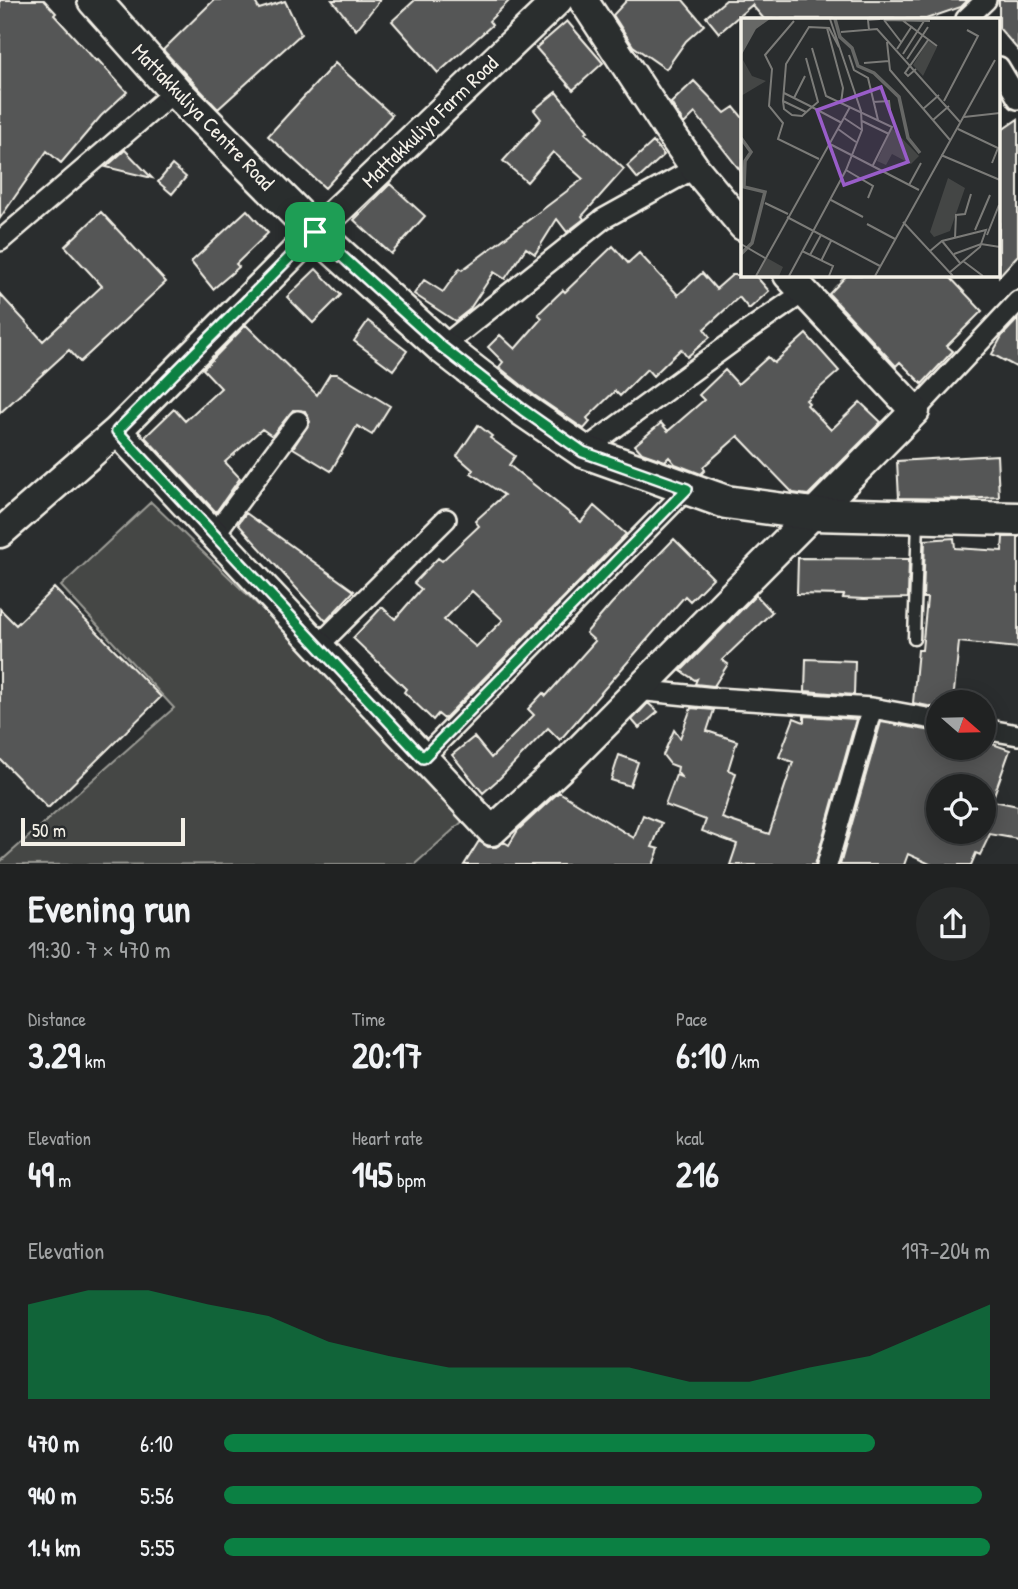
<!DOCTYPE html>
<meta charset="utf-8">
<style>
body{margin:0;font-family:"Patrick Hand",sans-serif;background:#282a2a;color:#f1f3f6;height:100vh;display:flex;flex-direction:column;font-size:26px;white-space:nowrap}
*{box-sizing:border-box;margin:0}
p{font-size:23px;color:#a2a4a5}
.icon{flex:none;width:38px;height:38px;fill:none;stroke:currentColor;stroke-width:2;stroke-linecap:round;stroke-linejoin:round}
.map{position:relative;height:864px;overflow:hidden}
.sheet{display:flex;flex-direction:column;background:#202222;flex:1}
.sheet>*{flex:none}
.needle{width:46px;rotate:110deg}
.tools{position:absolute;left:926px;top:690px;display:grid;gap:14px}
.tools a{display:grid;place-items:center;width:70px;height:70px;border-radius:50%;background:#202222;box-shadow:0 4px 18px #0003,0 0 0 2px #3d3f40;font-size:35px}
.scale{position:absolute;left:21px;bottom:18px;width:164px;box-sizing:border-box;padding-left:7px;border:4px solid #f4f1e8;border-top:0;font-size:19px;line-height:24px;white-space:nowrap;color:#f4f1e8;-webkit-text-stroke:5px #2a2d2e;paint-order:stroke}
.pin{position:absolute;display:grid;place-items:center;width:60px;height:60px;color:#fff;margin:-30px;border-radius:14px;box-shadow:0 4px 10px #0006}
.round{display:grid;place-items:center;flex:none;width:74px;height:74px;border-radius:37px;background:#282a2a}
.headline{display:flex;align-items:center;justify-content:space-between;height:119px;padding:0 28px}
h1{font-size:38px;font-weight:700;line-height:52px}
.metrics{display:grid;grid-template-columns:repeat(3,1fr);gap:10px;height:119px;padding:7px 28px}
.metrics div{display:grid;align-content:center}
.metrics b{font-size:35px;font-weight:700}
.metrics small{font-size:19px;font-weight:400}
.metrics p{font-size:19px}
.chart{height:196px;padding:14px 28px}
.chart p{display:flex;justify-content:space-between}
.chart svg{width:100%;height:126px;margin-top:7px;fill:#0b8043;opacity:.7}
ul{padding:0 28px;list-style:none;font-size:23px}
li{display:grid;grid-template-columns:112px 84px 1fr;align-items:center;height:52px}
li i{height:18px;border-radius:9px;background:#0b8043}
.map>svg:first-child{display:block}
.green{fill:#444645;stroke:#9c9c96;stroke-width:2}
.building{fill:#555756;stroke:#f4f1e8;stroke-width:2;fill-rule:evenodd}
.lines{fill:none;stroke-linecap:round;stroke-linejoin:round}
.lane-casing{stroke:#f4f1e8;stroke-width:15}
.street-casing{stroke:#f4f1e8;stroke-width:24}
.secondary-casing{stroke:#f4f1e8;stroke-width:33}
.primary-casing{stroke:#f4f1e8;stroke-width:37}
.lane{stroke:#2a2d2e;stroke-width:10}
.street{stroke:#2a2d2e;stroke-width:19}
.secondary{stroke:#2a2d2e;stroke-width:28}
.primary{stroke:#2a2d2e;stroke-width:32}
.route-casing{stroke:#fff;stroke-width:14}
.route{stroke:#0b8043;stroke-width:9}
.labels{text-anchor:middle;stroke-width:5;stroke-linejoin:round;paint-order:stroke}
.street-label{font-size:21px;fill:#f4f1e8;stroke:#2a2d2e}
.inset-river{fill:none;stroke:#676866;stroke-width:3.5}
.inset-road{fill:none;stroke:#7b7b78;stroke-width:2}
.view{fill:#995dc9;fill-opacity:0.15;stroke:#995dc9;stroke-width:3.5}
.inset-edge{fill:none;stroke:#f4f1e8;stroke-width:3.5}
</style>
<div class="map">
<svg width="1018" height="865" viewBox="0 0 1018 865">
<rect width="100%" height="100%" fill="#2a2d2e"/>
<filter id="ink" filterUnits="userSpaceOnUse"><feTurbulence type="fractalNoise" baseFrequency=".0143" numOctaves="2"/><feDisplacementMap in="SourceGraphic" scale="14" xChannelSelector="R" yChannelSelector="G"/><feConvolveMatrix kernelMatrix="1 2 1 2 8 2 1 2 1" color-interpolation-filters="sRGB"/></filter>
<g filter="url(#ink)">
<!-- green -->
<path class="green" d="M151,502L473,812L415,864L0,865V862L174,708L61,586Z"/>
<!-- building -->
<path class="building" d="M0,0H44L56,13L54,15L96,61L98,60L127,92L101,116L61,163L47,151L0,218Z
M214,0H254L259,9L285,1L301,34L218,109L163,50Z
M332,0H380L356,30Z
M415,0H510L489,21L492,25L438,73L392,21Z
M627,0H683L704,25L686,41L666,69L633,46L613,15Z
M726,0H968L961,7L926,19H764L752,5L719,33L706,17Z
M999,0H1018V50L999,28Z
M567,21L603,63L573,90L536,48Z
M335,63L392,115L325,188L268,136Z
M694,81L725,113L734,107L743,118V174L695,113L684,124L671,103Z
M556,92L588,131L585,133L624,169L582,216L584,219L567,232L557,219L535,254L526,248L505,279L494,272L469,310L455,321L414,294L424,280L443,292L460,268L462,270L583,179L553,152L527,182L503,161L541,119L534,110Z
M1018,119V255L999,276V132Z
M653,142L664,155L638,179L627,166Z
M125,150L152,178L106,167Z
M172,165L186,177L172,194L158,182Z
M390,184L425,216L391,254L354,220Z
M247,210L268,233L236,264L239,267L213,289L191,262Z
M101,212L166,282L80,362L69,350L0,413V294L43,341L102,286L65,246Z
M613,246L628,263L639,253L678,295L702,273L716,289L732,275H755L769,291L749,309L739,297L704,329L710,337L687,357L681,349L653,376L647,369L620,396L615,391L587,418L590,422L584,429L534,395L499,367L503,362L488,347L500,335L515,349L542,318L538,314L563,290L565,292Z
M316,269L341,295L313,323L287,297Z
M847,275H948L982,311L947,346L953,351L922,384L900,362L896,366L829,294Z
M1018,319V368L992,354L1002,336Z
M368,321L407,351L393,370L354,341Z
M246,325L317,395L330,374H337L390,406L372,435L357,426L331,471L293,448L310,422L305,411L293,410L272,436L262,429L225,462L240,478L216,512L145,437L174,409L185,421L221,388L203,369Z
M806,334L839,371L806,400L809,403L807,405L831,430L860,402L881,422L808,495L793,493L738,436L703,467L705,470L701,474L675,464L669,457L665,461L642,453L635,445L661,423L668,431L704,400L699,395L725,370L738,384L768,357L774,363Z
M478,425L492,436L490,438L515,456L509,465L581,522L594,506L626,534L444,719L438,714L433,720L404,692L406,689L353,638L382,607L395,619L421,589L414,583L438,558L442,561L479,526L475,521L504,495L471,473L473,470L457,456ZM472,591L503,620L476,647L444,620Z
M997,455L999,497L965,499L899,498L897,461Z
M246,513L354,591L326,621L238,524Z
M1003,537H1018V648L959,642L953,702H938V708L913,703L918,650H922L927,598H923L925,540L954,538L955,548L1002,551Z
M674,539L713,578L690,601L685,596L560,740L548,728L500,778L483,793L452,755L474,737L491,758L534,715L528,709L543,693L546,696L595,641L586,633L612,603Z
M798,558L909,559L908,598L864,599L843,598L844,595L797,594Z
M54,588L161,697L48,808L0,759V609L16,625Z
M756,595L772,612L722,660L728,664L714,686L695,684L697,679L695,680L681,671Z
M806,659L855,661L854,695L805,691Z
M648,703L658,712L639,728L632,720Z
M691,708L714,710L707,731L737,741L728,770L736,773L722,818L769,834L793,762L779,757L794,718L804,722V716L856,719L815,865H730L737,844L702,831L706,820L665,805L676,775L681,777L677,772L678,767L670,764L663,755L674,730L680,738Z
M881,722L938,732V747H984V741L1010,750L994,795L984,792V786H938V831H984V799L1018,806V839L990,834L980,855L976,853L971,865H932L908,854L904,865H840Z
M619,755L638,762L630,786L611,780Z
M559,792L634,838L643,815L662,823L652,847L659,849L653,865H464L479,841L488,847H496L504,842L509,845L518,830Z"/>
<g class="lines">
<!-- lane casing -->
<g class="lane-casing">
<path id="lane" d="M914,639L918,521"/>
</g>
<!-- street casing -->
<g class="street-casing">
<path id="street" d="M966,19L986,0
M999,67L1018,99
M0,241L175,91
M442,347L603,219L695,168
M915,411L1018,301
M583,451L746,332L804,292
M214,535L298,421
M318,646L446,519
M637,690L716,698L872,708L938,720
M984,729L1018,735
M423,758L687,489
M827,865L872,708"/>
</g>
<!-- secondary casing -->
<g class="secondary-casing">
<path id="secondary" d="M583,0L667,128L695,168L743,226
M117,431L492,831L569,760L915,411L788,275
M0,533L117,431L315,232L558,0"/>
</g>
<!-- primary casing -->
<g class="primary-casing">
<path id="primary" d="M94,0L175,91L315,232L442,347L523,410L583,451L726,502L813,514L1018,519"/>
</g>
<!-- lane -->
<use href="#lane" class="lane"/>
<!-- street -->
<use href="#street" class="street"/>
<!-- secondary -->
<use href="#secondary" class="secondary"/>
<!-- primary -->
<use href="#primary" class="primary"/>
</g>
</g>
<g class="lines" filter="url(#ink)">
<!-- route casing -->
<g class="route-casing">
<path id="route" d="M315,232L442,347L523,410L583,452L687,489L423,758L117,431Z"/>
</g>
<!-- route -->
<use href="#route" class="route"/>
</g>
<g class="labels">
<!-- street labels -->
<g class="street-label">
<text transform="translate(203 117) rotate(46)" y="7">Mattakkuliya Centre Road</text>
<text transform="translate(430 122) rotate(-44)" y="7">Mattakkuliya Farm Road</text>
</g>
</g>
<!-- overview -->
<g transform="translate(741 18)">
<rect width="259" height="259" fill="#2a2d2e"/>
<path d="M187,23L196,29L182,58L172,47ZM2,42L11,58L25,63L0,78ZM151,110L178,138L170,146L151,136L145,147L136,143ZM207,160L224,170L209,213L193,219L189,214ZM26,240L42,249L38,258H16Z" fill="#444645"/>
<path d="M0,1H29L15,11L0,38Z" fill="#676866"/>
<path class="inset-river" d="M94,1L99,19L111,30L117,48L133,55L158,79L167,120L179,135M0,120L10,134L4,143L3,169L24,174L11,225L0,236"/>
<path class="inset-road" d="M143,2L189,3M143,2L160,24M161,2L196,28M53,3L24,37L31,51L28,88L42,105L37,121L78,141M86,10L102,70L100,85M128,12L127,2L139,1M100,14L136,11L219,104M146,24L149,52L209,122M98,29L88,10L68,9L45,46L42,83L43,91L51,97L61,98L71,89L101,105M71,30L85,78L151,109L132,147M156,31L171,8M162,36L183,3M108,37L113,52L127,60L137,102M166,41L187,9M123,45L148,43M175,51L167,58L164,55L187,22M43,75L71,89L77,84L65,40M53,80L64,58M42,83L65,94M203,83L237,18L226,12M132,84L148,83L149,92M182,91L198,77M223,99L259,95M103,100L121,112M192,102L208,88M121,103L148,116M97,111L115,124M217,111L257,130L251,145M87,125L178,172M200,137L259,162M105,152L132,168L127,180M168,167L180,145M90,182L122,199M24,185L47,196M46,199L139,248M162,204L212,258M126,206L154,221M234,212L249,177M246,217L258,187M214,220L215,197L224,196L230,176M201,223L219,245M0,226L24,240M61,233L92,248L88,258M189,233L201,223L245,212L239,229L208,255M213,236L240,226L259,229M69,237L80,217M80,243L90,223M222,243L242,258M15,258L109,89M48,258L105,152L121,112L120,93L89,1M134,258L254,42"/>
<path class="view" d="M140,69L167,144L103,167L76,92Z"/>
<rect width="259" height="259" class="inset-edge"/>
</g>
</svg>
<div class="tools">
<a><svg class="needle" viewBox="-14 -14 28 28"><path d="M0-13l5 13h-10z" fill="#e53935"/><path d="M0 13l5-13h-10z" fill="#a2a4a5"/></svg></a>
<a><svg class="icon" aria-label="locate" viewBox="0 0 24 24"><circle cx="12" cy="12" r="6"/><path d="M12 2v4M12 18v4M2 12h4M18 12h4"/></svg></a>
</div>
<div class="scale">50 m</div>
<div class="pin" style="left:315px;top:232px;background:#1e9e55"><svg class="icon" aria-label="arrive" viewBox="0 0 24 24"><path d="M6 21V4h12l-3 4 3 4H6"/></svg></div>
</div>
<section class="sheet">
<div class="headline"><div><h1>Evening run</h1><p>19:30 · 7 × 470 m</p></div><a class="round"><svg class="icon" aria-label="share" viewBox="0 0 24 24"><path d="M12 15V3M7 8l5-5 5 5M5 13v7h14v-7"/></svg></a></div>
<div class="metrics">
<div><p>Distance</p><b>3.29<small> km</small></b></div>
<div><p>Time</p><b>20:17</b></div>
<div><p>Pace</p><b>6:10<small> /km</small></b></div>
</div>
<div class="metrics">
<div><p>Elevation</p><b>49<small> m</small></b></div>
<div><p>Heart rate</p><b>145<small> bpm</small></b></div>
<div><p>kcal</p><b>216</b></div>
</div>
<div class="chart"><p><span>Elevation</span>197–204 m</p>
<svg viewBox="0 0 160 44" preserveAspectRatio="none"><path d="M0 44V11L10 6L20 6L30 11L40 15L50 24L60 29L70 33L80 33L90 33L100 33L110 38L120 38L130 33L140 29L150 20L160 11V44z"/></svg>
</div>
<ul>
<li><b>470 m</b>6:10<i style="width:85%"></i></li>
<li><b>940 m</b>5:56<i style="width:99%"></i></li>
<li><b>1.4 km</b>5:55<i style="width:100%"></i></li>
</ul>
</section>
